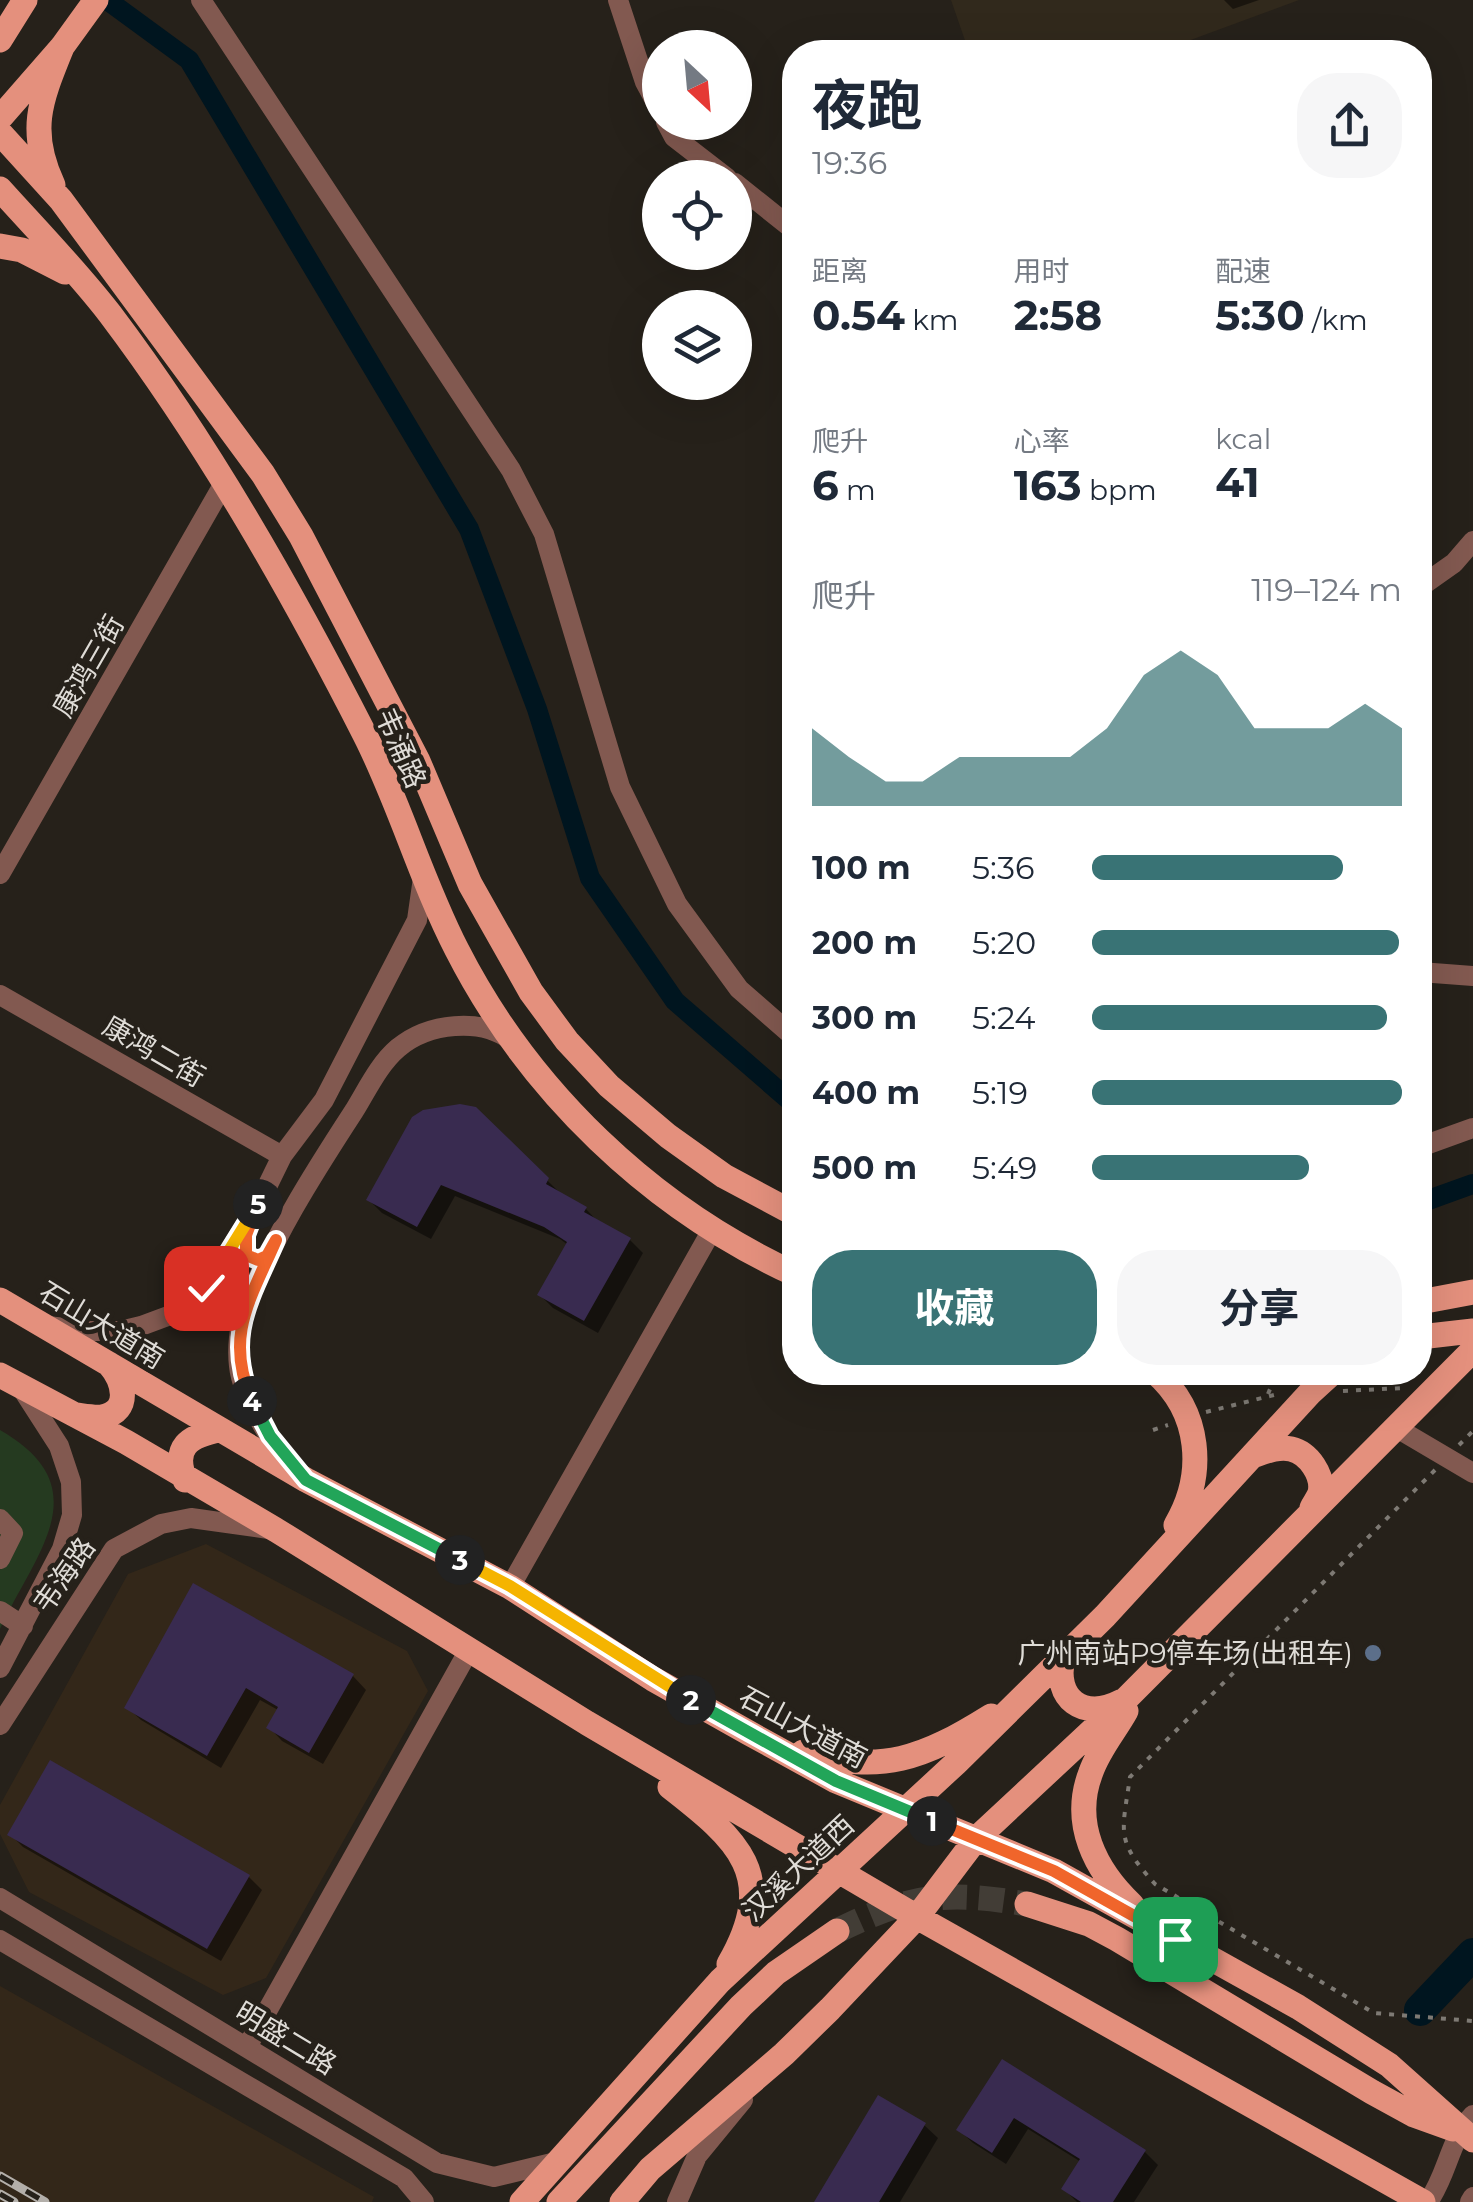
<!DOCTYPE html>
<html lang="zh">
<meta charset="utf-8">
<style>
body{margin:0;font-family:Montserrat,"Noto Sans SC",sans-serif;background:#f6f6f7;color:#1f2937;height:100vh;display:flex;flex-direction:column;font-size:38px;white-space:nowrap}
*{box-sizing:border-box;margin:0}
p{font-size:32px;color:#747a83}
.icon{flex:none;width:55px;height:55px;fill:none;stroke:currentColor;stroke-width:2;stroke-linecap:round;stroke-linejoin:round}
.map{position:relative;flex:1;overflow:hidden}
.details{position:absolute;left:782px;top:40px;width:650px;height:1345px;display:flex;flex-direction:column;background:#fff;border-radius:40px;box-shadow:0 10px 40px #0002}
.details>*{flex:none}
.needle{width:65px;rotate:154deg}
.tools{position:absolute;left:642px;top:30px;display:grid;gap:20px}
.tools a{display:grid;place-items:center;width:110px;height:110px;border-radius:50%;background:#fff;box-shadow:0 10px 40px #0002;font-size:50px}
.pin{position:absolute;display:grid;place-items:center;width:85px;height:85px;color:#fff;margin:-42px;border-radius:20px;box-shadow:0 5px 15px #0006}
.km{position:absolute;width:50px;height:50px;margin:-25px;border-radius:50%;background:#222;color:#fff;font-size:28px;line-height:50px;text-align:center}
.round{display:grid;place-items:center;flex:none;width:105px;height:105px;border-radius:40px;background:#f6f6f7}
.headline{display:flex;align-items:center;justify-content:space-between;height:170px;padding:0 30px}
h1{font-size:55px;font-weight:700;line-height:75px}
.metrics{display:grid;grid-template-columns:repeat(3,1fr);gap:15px;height:170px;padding:10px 30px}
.metrics div{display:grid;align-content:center}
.metrics b{font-size:42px;font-weight:700}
.metrics small{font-size:28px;font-weight:400}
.metrics p{font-size:28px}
.chart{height:280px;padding:20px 30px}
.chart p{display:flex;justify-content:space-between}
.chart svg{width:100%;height:180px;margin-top:10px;fill:#397375;opacity:.7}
.primary-button{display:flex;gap:20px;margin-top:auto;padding:20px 30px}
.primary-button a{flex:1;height:115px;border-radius:40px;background:#397375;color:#fff;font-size:40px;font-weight:700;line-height:115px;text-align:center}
.primary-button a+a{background:#f6f6f7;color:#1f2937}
ul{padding:0 30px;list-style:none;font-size:32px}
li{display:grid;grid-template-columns:160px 120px 1fr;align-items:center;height:75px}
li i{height:25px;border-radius:12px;background:#397375}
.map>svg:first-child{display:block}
.commercial{fill:#332719}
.built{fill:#31291c}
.green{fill:#253a20}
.shadow{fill:#0007}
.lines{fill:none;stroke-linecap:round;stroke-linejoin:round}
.canal{stroke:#00151f;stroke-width:20}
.river{stroke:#00151f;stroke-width:32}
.building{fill:#392b50}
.major-tunnel{stroke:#423d36;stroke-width:25;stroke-dasharray:25 12;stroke-linecap:butt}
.path{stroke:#7e7a74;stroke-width:4;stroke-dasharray:5 8;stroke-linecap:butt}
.minor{stroke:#825950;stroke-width:20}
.major{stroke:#e4907d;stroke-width:25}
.rail-casing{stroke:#b3afaa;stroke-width:9}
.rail{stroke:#26211a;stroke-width:5;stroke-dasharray:15;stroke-linecap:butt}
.split-1-casing{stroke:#fff;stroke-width:20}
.split-2-casing{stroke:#fff;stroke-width:20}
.split-3-casing{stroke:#fff;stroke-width:20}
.split-4-casing{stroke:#fff;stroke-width:20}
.split-5-casing{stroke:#fff;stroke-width:20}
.split-6-casing{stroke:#fff;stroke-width:20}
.split-1{stroke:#f0652b;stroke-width:12}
.split-2{stroke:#22a559;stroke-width:12}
.split-3{stroke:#f5b400;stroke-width:12}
.split-4{stroke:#22a559;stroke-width:12}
.split-5{stroke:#f0652b;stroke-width:12}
.split-6{stroke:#f5b400;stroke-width:12}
.service-dot{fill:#5c6f8a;stroke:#26211a;stroke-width:4}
.labels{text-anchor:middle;stroke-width:9;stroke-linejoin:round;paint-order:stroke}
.street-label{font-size:28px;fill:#dfdcd7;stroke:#26211a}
.poi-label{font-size:28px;fill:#dfdcd7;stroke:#26211a;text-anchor:end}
</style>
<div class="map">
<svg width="1473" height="2202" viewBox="0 0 1473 2202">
<rect width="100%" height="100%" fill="#26211a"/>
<!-- commercial -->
<path class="commercial" d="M206,1544L407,1651L428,1691L266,1978L223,1995L29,1892L0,1834V1805L128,1574Z
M0,1986L374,2197L372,2202H0Z"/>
<!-- built -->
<path class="built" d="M951,0H1299L1158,52H969Z"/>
<!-- green -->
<path class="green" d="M0,1430C101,1488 35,1553 0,1629Z"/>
<!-- shadow -->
<path class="shadow" d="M1224,0H1259L1233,9Z
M475,1109L561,1194L586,1209L600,1224L630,1240L643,1253L598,1333L553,1308L540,1295L568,1245L560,1239L455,1196L431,1239L382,1213L369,1200Z
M194,1587L353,1676L366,1690L323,1764L282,1741L269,1727L278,1710L260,1700L221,1768L141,1720L127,1707Z
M10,1834L249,1877L262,1890L221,1961L23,1847Z
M1003,2062L1145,2152L1158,2165L1134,2202H1077L1064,2189L1081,2162L1028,2129L1006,2164L973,2143L959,2130Z
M924,2125L938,2138L900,2202H817Z"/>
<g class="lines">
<!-- canal -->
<path class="canal" d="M107,0L189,60L469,529L537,709L590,878L675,1001L795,1105
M1420,1203L1473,1184"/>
<!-- river -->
<path class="river" d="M1420,2010L1473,1954"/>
</g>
<!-- building -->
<path class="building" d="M460,1104L476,1107L549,1178L546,1184L587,1207L584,1212L631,1238L584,1321L537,1295L567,1242L544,1227L441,1185L417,1227L366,1200L412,1117L423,1110Z
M193,1583L354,1674L309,1753L266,1728L278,1707L246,1688L207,1756L124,1708Z
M50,1760L250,1875L207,1949L7,1835Z
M1002,2059L1146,2150L1113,2202H1081L1061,2189L1080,2159L1014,2118L992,2153L956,2130Z
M878,2095L926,2123L879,2202H814Z"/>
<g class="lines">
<!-- major-tunnel -->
<path class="major-tunnel" d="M837,1931C911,1894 947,1891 1027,1904"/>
<!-- path -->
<path class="path" d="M1343,1391L1403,1388
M1268,1394L1277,1372
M1206,1412L1278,1394
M1153,1430L1168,1425
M1459,1445L1473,1431
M1435,1470L1130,1777C1122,1833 1115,1840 1155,1884L1374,2013L1473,2021"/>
<!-- minor -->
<path class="minor" d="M201,0L511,470L544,534L620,787L677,904L739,989L795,1038
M618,0L645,82L660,110
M666,122L674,137L727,178
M735,183L795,231
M1420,587L1454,563L1473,541
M0,874L223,485
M1420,972L1473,976
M0,995L282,1156
M1420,1147L1473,1128
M48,1326L90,1331H120L141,1326L184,1310L206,1289L259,1203L282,1156L324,1100L417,920L423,878
M1395,1427L1473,1473
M297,1472C275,1450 242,1397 239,1366C237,1349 239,1328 244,1313C270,1241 313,1174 354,1111C367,1090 379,1064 398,1048C428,1023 481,1017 512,1041
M0,1519L13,1533L0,1559
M510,1587L712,1230
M0,1611L23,1626
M0,1668L62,1549L72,1515L71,1482L59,1446L21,1387
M0,1725L114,1549L161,1524L191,1518L269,1529
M0,1898L437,2163L494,2177L556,2162
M0,1940L404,2178L424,2202
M247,2047L469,1650
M677,2202L697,2156L743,2100
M1428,2202C1448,2174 1449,2140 1473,2115
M1470,2202L1473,2197"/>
<!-- major -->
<path class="major" d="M0,40L25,0
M0,118L62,47L96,0
M0,133L61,200L263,474L301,536L418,761L470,884L531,992L567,1041L609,1086L668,1136L724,1176L795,1214
M53,185C27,130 41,99 62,47
M0,189C37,230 76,270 110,314C208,444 291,590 365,735C400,804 421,880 457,950C529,1091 651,1208 795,1274
M0,246L22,250L65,272
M0,1300L306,1480L510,1587L653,1679L749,1733L836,1781L1054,1871L1298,2007L1389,2065L1473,2140
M1420,1302L1473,1292
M1420,1337L1473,1331
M1155,1372C1201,1412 1206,1474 1176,1525
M0,1375L126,1442L276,1530L587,1723L917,1917L1423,2202
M76,1415C84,1416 95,1418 102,1417C133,1411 123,1380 109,1364
M1252,1456C1264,1452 1278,1446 1291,1449C1309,1453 1324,1476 1320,1493C1318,1499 1314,1503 1312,1508
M185,1480C172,1447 189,1436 219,1430
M1063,1658C1053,1699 1084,1721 1120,1702
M1126,1711C1115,1731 1099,1749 1091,1772C1071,1823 1095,1870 1132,1905
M803,1752C883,1774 922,1759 991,1716
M670,1787C738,1840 780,1875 729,1964
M1027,1904L1089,1924L1117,1939L1372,2092L1414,2115L1453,2129
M522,2202L720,1981L956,1763L1105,1616L1310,1393L1333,1372
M559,2202L741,2006L776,1973L837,1931
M622,2202L650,2169L784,2054L830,2009L917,1917L976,1839L1125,1700L1473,1350"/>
<!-- rail casing -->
<g class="rail-casing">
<path id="rail" d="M0,2176L45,2202
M0,2194L14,2202"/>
</g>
<!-- rail -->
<use href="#rail" class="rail"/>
</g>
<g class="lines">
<!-- split-1 casing -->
<g class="split-1-casing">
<path id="split-1" d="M932,1821L1054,1871L1175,1939"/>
</g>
<!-- split-2 casing -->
<g class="split-2-casing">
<path id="split-2" d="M691,1700L836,1781L932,1821"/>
</g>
<!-- split-3 casing -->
<g class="split-3-casing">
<path id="split-3" d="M460,1560L510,1586L691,1700"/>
</g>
<!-- split-4 casing -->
<g class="split-4-casing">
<path id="split-4" d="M252,1401L270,1436L306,1480L460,1560"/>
</g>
<!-- split-5 casing -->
<g class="split-5-casing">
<path id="split-5" d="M252,1401C224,1336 250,1300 276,1240L267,1256L258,1260L246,1255V1235L258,1204"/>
</g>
<!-- split-6 casing -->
<g class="split-6-casing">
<path id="split-6" d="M206,1288L258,1204"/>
</g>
<!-- split-1 -->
<use href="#split-1" class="split-1"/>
<!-- split-2 -->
<use href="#split-2" class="split-2"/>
<!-- split-3 -->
<use href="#split-3" class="split-3"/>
<!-- split-4 -->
<use href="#split-4" class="split-4"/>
<!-- split-5 -->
<use href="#split-5" class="split-5"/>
<!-- split-6 -->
<use href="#split-6" class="split-6"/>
</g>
<!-- markers -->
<circle class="service-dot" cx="1373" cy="1653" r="10"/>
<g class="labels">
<!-- street labels -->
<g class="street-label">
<text transform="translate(88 666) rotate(-60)" y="10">康鸿三街</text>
<text transform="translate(401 748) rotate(66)" y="10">韦涌路</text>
<text transform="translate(154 1051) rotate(30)" y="10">康鸿二街</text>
<text transform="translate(102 1325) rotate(31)" y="10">石山大道南</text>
<text transform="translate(64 1575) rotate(-55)" y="10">韦海路</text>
<text transform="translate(803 1727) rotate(28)" y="10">石山大道南</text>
<text transform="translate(798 1868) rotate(-43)" y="10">汉溪大道西</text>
<text transform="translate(286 2038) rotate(31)" y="10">明盛二路</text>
</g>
<!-- poi labels -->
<g class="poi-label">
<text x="1353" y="1663">广州南站P9停车场(出租车)</text>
</g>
</g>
</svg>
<div class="tools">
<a><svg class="needle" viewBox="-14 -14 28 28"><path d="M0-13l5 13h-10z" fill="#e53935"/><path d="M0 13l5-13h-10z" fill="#747a83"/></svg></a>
<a><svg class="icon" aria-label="locate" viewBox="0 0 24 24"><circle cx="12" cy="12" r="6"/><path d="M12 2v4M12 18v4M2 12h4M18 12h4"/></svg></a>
<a><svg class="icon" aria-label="layers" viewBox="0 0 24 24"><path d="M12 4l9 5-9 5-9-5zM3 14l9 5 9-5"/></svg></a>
</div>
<div class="pin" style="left:1175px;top:1939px;background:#1e9e55"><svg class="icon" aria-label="arrive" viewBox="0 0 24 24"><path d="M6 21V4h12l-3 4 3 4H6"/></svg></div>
<div class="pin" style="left:206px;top:1288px;background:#d93025"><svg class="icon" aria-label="check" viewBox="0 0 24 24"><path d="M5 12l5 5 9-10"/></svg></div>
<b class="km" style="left:932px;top:1821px">1</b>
<b class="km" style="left:691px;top:1700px">2</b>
<b class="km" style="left:460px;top:1560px">3</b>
<b class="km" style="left:252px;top:1401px">4</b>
<b class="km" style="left:258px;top:1204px">5</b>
<section class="details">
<div class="headline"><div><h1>夜跑</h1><p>19:36</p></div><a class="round"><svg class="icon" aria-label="share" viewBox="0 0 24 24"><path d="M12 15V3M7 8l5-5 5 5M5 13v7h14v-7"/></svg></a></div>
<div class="metrics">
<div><p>距离</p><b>0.54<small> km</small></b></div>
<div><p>用时</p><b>2:58</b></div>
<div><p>配速</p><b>5:30<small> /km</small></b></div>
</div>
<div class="metrics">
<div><p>爬升</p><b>6<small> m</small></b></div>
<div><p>心率</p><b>163<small> bpm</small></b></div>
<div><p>kcal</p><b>41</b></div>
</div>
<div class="chart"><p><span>爬升</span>119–124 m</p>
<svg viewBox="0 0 160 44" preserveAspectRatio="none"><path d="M0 44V25L10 32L20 38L30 38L40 32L50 32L60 32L70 32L80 25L90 12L100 6L110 12L120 25L130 25L140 25L150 19L160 25V44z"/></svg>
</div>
<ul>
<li><b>100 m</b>5:36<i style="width:81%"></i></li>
<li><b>200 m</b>5:20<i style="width:99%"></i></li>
<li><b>300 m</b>5:24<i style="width:95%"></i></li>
<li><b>400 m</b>5:19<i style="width:100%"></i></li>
<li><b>500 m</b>5:49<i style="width:70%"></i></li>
</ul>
<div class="primary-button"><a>收藏</a><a>分享</a></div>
</section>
</div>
